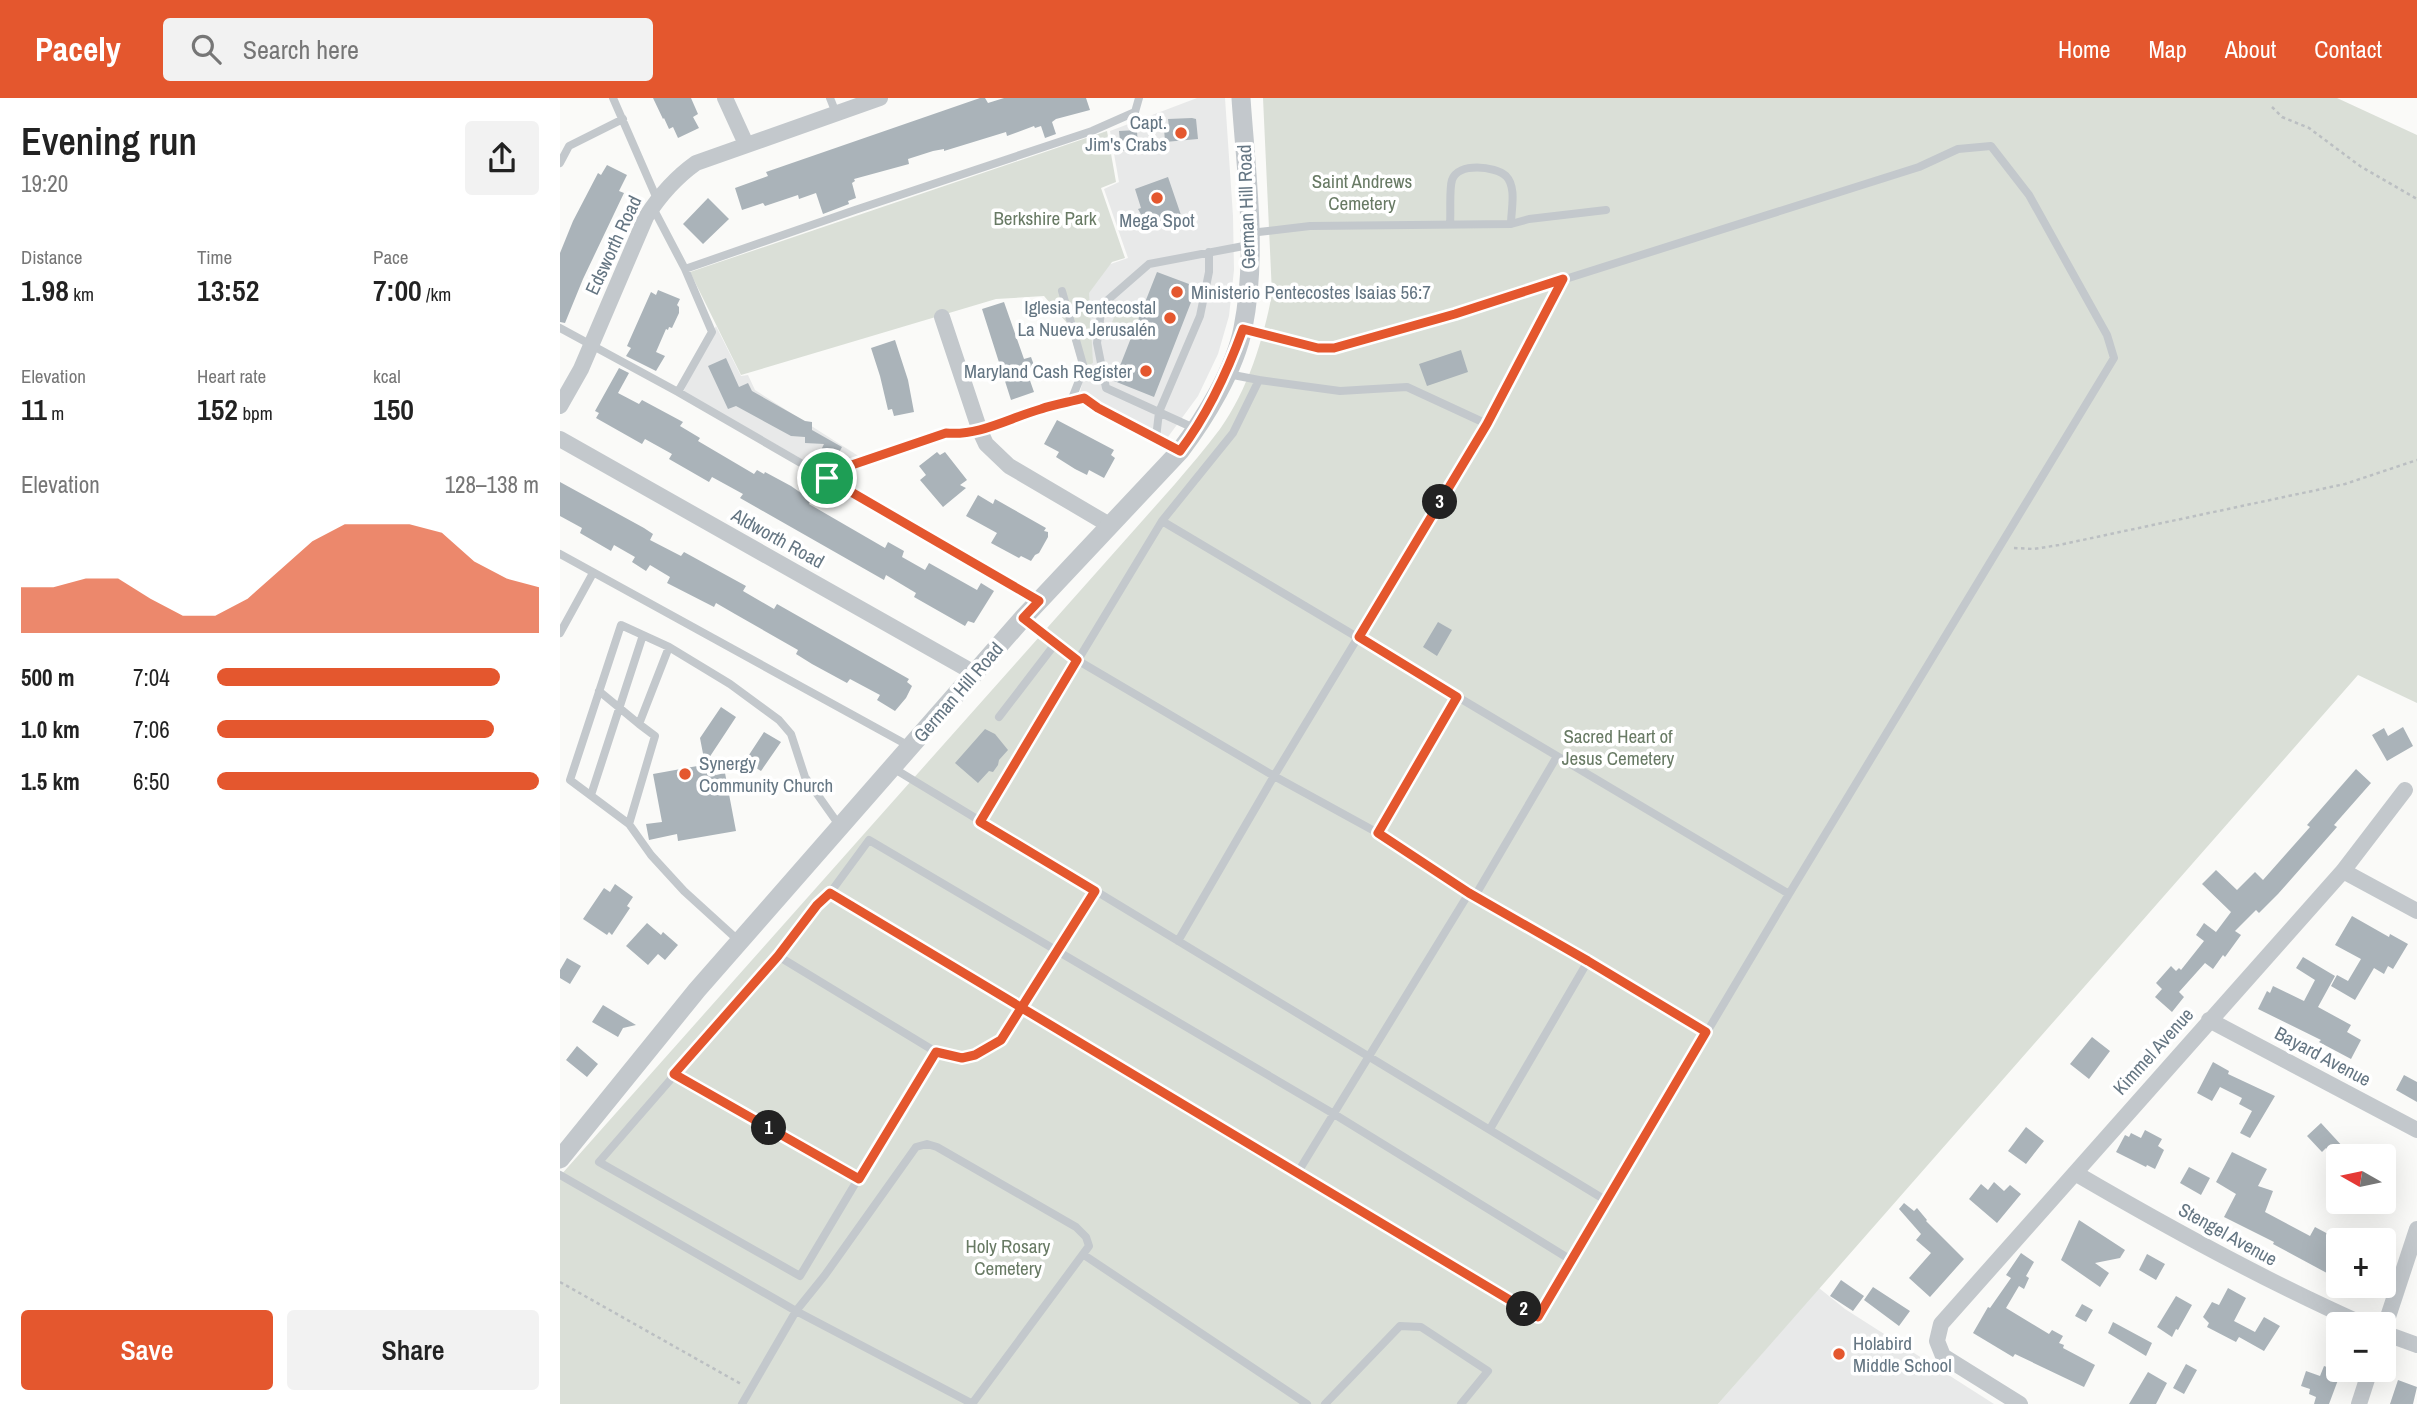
<!DOCTYPE html>
<meta charset="utf-8">
<style>
body{margin:0;font-family:"Archivo Narrow",sans-serif;background:#f2f2f2;color:#222;height:100vh;display:flex;flex-direction:column;font-size:26px;white-space:nowrap}
*{box-sizing:border-box;margin:0}
p{font-size:23px;color:#767676}
.icon{flex:none;width:38px;height:38px;fill:none;stroke:currentColor;stroke-width:2;stroke-linecap:round;stroke-linejoin:round}
.map{position:relative;flex:1;overflow:hidden}
.details{display:flex;flex-direction:column;background:#fff;width:560px}
.details>*{flex:none}
.needle{width:46px;rotate:279deg}
.fabs{position:absolute;left:1766px;top:1046px;display:grid;gap:14px}
.fabs a{display:grid;place-items:center;width:70px;height:70px;border-radius:7px;background:#fff;box-shadow:0 7px 28px #0002;font-size:35px}
.pin{position:absolute;display:grid;place-items:center;width:60px;height:60px;color:#fff;margin:-30px;border:4px solid #fff;border-radius:50%;box-shadow:0 2px 7px #0007}
.km{position:absolute;width:35px;height:35px;margin:-18px;border-radius:50%;background:#222;color:#fff;font-size:19px;line-height:35px;text-align:center}
.round{display:grid;place-items:center;flex:none;width:74px;height:74px;border-radius:7px;background:#f2f2f2}
.head{display:flex;align-items:center;justify-content:space-between;height:119px;padding:0 21px}
h1{font-size:38px;font-weight:600;line-height:52px}
.figures{display:grid;grid-template-columns:repeat(3,1fr);gap:10px;height:119px;padding:7px 21px}
.figures div{display:grid;align-content:center}
.figures b{font-size:30px;font-weight:600}
.figures small{font-size:19px;font-weight:400}
.figures p{font-size:19px}
.chart{height:196px;padding:14px 21px}
.chart p{display:flex;justify-content:space-between}
.chart svg{width:100%;height:126px;margin-top:7px;fill:#e4572e;opacity:.7}
.cta{display:flex;gap:14px;margin-top:auto;padding:14px 21px}
.cta a{flex:1;height:80px;border-radius:7px;background:#e4572e;color:#fff;font-size:28px;font-weight:600;line-height:80px;text-align:center}
.cta a+a{background:#f2f2f2;color:#222}
ul{padding:0 21px;list-style:none;font-size:23px}
li{display:grid;grid-template-columns:112px 84px 1fr;align-items:center;height:52px}
li i{height:18px;border-radius:9px;background:#e4572e}
header{display:flex;align-items:center;gap:42px;box-sizing:border-box;height:98px;padding:0 35px;background:#e4572e;color:#fff}
header strong{font-size:33px}
nav{display:flex;gap:38px;margin-inline-start:auto;font-size:24px}
.search{width:490px;height:63px;background:#f2f2f2;display:flex;align-items:center;gap:18px;box-sizing:border-box;padding:0 24px;border-radius:7px;color:#767676;font-size:26px}
main{display:flex;flex:1;min-height:0}
.map>svg:first-child{display:block}
.built{fill:#e8e9e9}
.green{fill:#dadfd7}
.building{fill:#aab3b9}
.lines{fill:none;stroke-linecap:round;stroke-linejoin:round}
.path{stroke:#bbbfc2;stroke-width:2.5;stroke-dasharray:3.5 3.5;stroke-linecap:butt}
.service{stroke:#c3c8cc;stroke-width:8}
.minor{stroke:#c3c8cc;stroke-width:16}
.tertiary{stroke:#c3c8cc;stroke-width:19}
.route-casing{stroke:#fff;stroke-width:14}
.route{stroke:#e4572e;stroke-width:9}
.poi-dot{fill:#e4572e;stroke:#fff;stroke-width:2.5}
.labels{text-anchor:middle;stroke-width:7;stroke-linejoin:round;paint-order:stroke}
.poi-label{font-size:19px;fill:#657683;stroke:#fff;text-anchor:end}
.park-label{font-size:19px;fill:#687a64;stroke:#fff}
.street-label{font-size:19px;fill:#657683;stroke:#fff}
</style>
<header>
<strong>Pacely</strong>
<div class="search"><svg class="icon" aria-label="search" viewBox="0 0 24 24"><circle cx="10" cy="10" r="6"/><path d="M15 15l6 6"/></svg>Search here</div>
<nav><a>Home</a><a>Map</a><a>About</a><a>Contact</a></nav>
</header>
<main>
<section class="details">
<div class="head"><div><h1>Evening run</h1><p>19:20</p></div><a class="round"><svg class="icon" aria-label="share" viewBox="0 0 24 24"><path d="M12 15V3M7 8l5-5 5 5M5 13v7h14v-7"/></svg></a></div>
<div class="figures">
<div><p>Distance</p><b>1.98<small> km</small></b></div>
<div><p>Time</p><b>13:52</b></div>
<div><p>Pace</p><b>7:00<small> /km</small></b></div>
</div>
<div class="figures">
<div><p>Elevation</p><b>11<small> m</small></b></div>
<div><p>Heart rate</p><b>152<small> bpm</small></b></div>
<div><p>kcal</p><b>150</b></div>
</div>
<div class="chart"><p><span>Elevation</span>128–138 m</p>
<svg viewBox="0 0 160 44" preserveAspectRatio="none"><path d="M0 44V28L10 28L20 25L30 25L40 32L50 38L60 38L70 32L80 22L90 12L100 6L110 6L120 6L130 9L140 19L150 25L160 28V44z"/></svg>
</div>
<ul>
<li><b>500 m</b>7:04<i style="width:88%"></i></li>
<li><b>1.0 km</b>7:06<i style="width:86%"></i></li>
<li><b>1.5 km</b>6:50<i style="width:100%"></i></li>
</ul>
<div class="cta"><a>Save</a><a>Share</a></div>
</section>
<div class="map">
<svg width="1857" height="1306" viewBox="0 0 1857 1306">
<rect width="100%" height="100%" fill="#fafaf8"/>
<!-- built -->
<path class="built" d="M637,0H665L673,118L674,172L669,218L658,256L638,298L605,343L520,294L527,267L516,178L568,160L544,91L559,84L550,33Z
M156,228L181,278L188,277L195,292L300,359L286,386L123,294Z
M1259,1190L1285,1211L1434,1306H1158Z"/>
<!-- green -->
<path class="green" d="M703,0H1777L1857,37V605L1798,577L1158,1306H0V1078L615,386C630,368 646,350 660,331C688,291 703,243 712,196Z
M547,33L556,84L541,90L565,160L552,164L529,195L533,265L521,271L507,225L484,198L436,201L181,277L130,174Z
M558,210L579,219L572,237L550,229Z"/>
<!-- building -->
<path class="building" d="M93,0H131L138,16L133,19L139,30L118,40L113,29L109,31L104,20L103,21Z
M420,0H425L428,5L444,0H526L530,12L496,21L492,24L496,36L485,40L481,28L475,30L474,28L447,38L446,34L384,53V51L373,53L348,61L349,66L294,81L295,83L292,85L296,100L288,103L289,106L263,116L256,95L239,101L238,97L205,108L203,105L182,112L175,90L208,78L206,74Z
M632,20L636,21L638,41L605,44L604,30L609,29L608,21Z
M577,32L578,52L561,53L559,33Z
M47,67L67,77L59,93L64,95L23,181L5,225L0,224V155L13,123L38,75L41,77Z
M608,79L622,120L589,131L578,111L581,110L575,91Z
M148,100L169,121L143,146L123,126Z
M597,174L637,189L594,299L554,283Z
M98,192L120,201L117,207L119,209V215L112,230L109,229L108,232L106,231L96,254L105,258L96,273L66,258L71,250L67,248L91,194L96,197Z
M444,204L464,261L471,259L475,270L467,274L474,294L451,302L422,211Z
M335,242L348,282L354,314L334,318L332,311L328,312L320,278L311,250Z
M901,252L908,274L867,288L859,266Z
M166,260L179,289L188,285L192,293L245,323L252,324V332L282,349L275,362L260,354L264,346L245,345V339L231,338L176,308L168,311L148,268Z
M59,270L69,275L58,295L79,306L82,302L123,324L120,328L140,340L138,343L194,376L197,372L204,376L205,374L231,388L251,402L249,406L325,450L328,444L344,453L342,459L365,472L369,465L417,492L421,485L434,493L414,525L408,523L405,528L354,499L356,495L326,477L324,482L180,400L183,396L152,379L149,384L109,361L112,356L85,341L82,346L36,320L39,315L35,313Z
M497,322L554,352L551,357L555,360L544,380L529,372L527,377L515,371L496,359L499,354L484,346Z
M377,354L380,357L385,354L407,382L400,387L406,390L383,409L360,382L366,377L359,368Z
M0,384L84,430L93,436L90,442L121,458L124,454L186,488L183,493L214,511L217,506L349,581L347,584L352,588L346,600L335,613L317,602L320,597L290,581L287,585L252,566L236,556L238,552L175,516L156,505L154,509L107,485L110,479L90,467L86,473L72,464L75,459L54,447L51,453L20,435L22,430L0,418Z
M418,397L433,406L435,401L486,430L484,433L488,434V439L479,455L475,457L471,463L461,458L459,460L431,445L437,435L406,418Z
M878,524L892,532L877,558L863,549Z
M161,609L176,619L145,666L140,640Z
M1843,629L1853,648L1827,663L1812,637L1824,630L1828,638Z
M425,631L435,636L448,652L439,662L438,667L433,674L429,673L418,685L395,665Z
M204,634L221,644L201,673L185,663Z
M154,665L156,677L165,675L176,733L118,743L117,736L89,742L86,726L102,724L93,676Z
M1796,671L1811,685L1774,727L1777,729L1718,796L1699,815L1696,812L1675,833L1681,837L1665,859L1663,857L1653,871L1645,865L1619,894L1624,899L1612,914L1595,899L1602,891L1596,885L1611,868L1616,873L1619,870L1621,872L1644,843L1636,837L1644,825L1656,834L1671,814L1642,786L1656,772L1677,792L1695,774L1703,782L1750,729L1747,727Z
M55,786L73,799L67,808L70,810L52,837L49,834L47,837L23,821L44,790L50,794Z
M1792,818L1829,839L1830,836L1848,846L1833,871L1828,868L1824,876L1814,870L1795,902L1771,888L1777,877L1788,883L1801,861L1775,847Z
M87,825L101,837L103,834L118,847L105,862L98,856L88,867L66,848Z
M1743,859L1775,878L1758,909L1791,927L1787,934L1801,942L1791,961L1759,944L1761,942L1698,911L1707,893L1710,895L1713,888L1744,903L1755,882L1736,870Z
M7,860L21,868L10,886L0,880V872Z
M43,907L76,927L63,930L58,939L32,924Z
M1532,939L1550,953L1529,981L1510,966Z
M17,948L38,966L27,979L6,962Z
M1653,964L1669,973L1668,976L1715,998L1690,1040L1680,1035L1692,1013L1679,1006L1682,1000L1660,989L1652,1003L1637,995Z
M1844,977L1857,984V1004L1836,992Z
M1761,1025L1784,1050L1774,1059L1766,1050L1762,1054L1747,1038Z
M1466,1029L1484,1043L1466,1066L1448,1053Z
M1585,1032L1602,1041L1598,1048L1604,1052L1595,1071L1587,1067L1586,1069L1556,1054L1565,1037L1569,1039L1571,1035L1581,1040Z
M1672,1054L1707,1071L1698,1088L1713,1093L1705,1114L1750,1138L1755,1129L1770,1137L1766,1146L1778,1153V1181L1713,1146L1714,1144L1664,1119L1676,1096L1656,1084Z
M1629,1069L1650,1080L1641,1097L1620,1085Z
M1434,1084L1444,1093L1450,1087L1461,1096L1437,1125L1409,1101L1421,1086L1428,1092Z
M1344,1105L1354,1113L1357,1110L1367,1122L1366,1123L1404,1161L1370,1199L1349,1180L1371,1155L1356,1142L1361,1136L1339,1111Z
M1519,1122L1565,1152L1560,1160L1535,1165L1549,1175L1540,1189L1501,1162Z
M1461,1155L1474,1164L1466,1178L1469,1180L1464,1191L1459,1188L1446,1210L1489,1236L1492,1232L1503,1238L1499,1245L1504,1247L1503,1250L1535,1267L1524,1289L1455,1256L1453,1259L1413,1235L1428,1209L1430,1210L1451,1180L1446,1177Z
M1587,1156L1605,1166L1596,1182L1579,1172Z
M1281,1182L1304,1198L1293,1213L1270,1198Z
M1313,1189L1350,1213L1339,1228L1304,1202Z
M1668,1190L1686,1200L1674,1223L1695,1234L1704,1219L1720,1228L1704,1253L1679,1239L1676,1244L1647,1229L1649,1225L1643,1219L1652,1204L1659,1207Z
M1616,1198L1632,1207L1618,1232L1616,1231L1612,1239L1597,1229Z
M1522,1206L1533,1212L1526,1224L1515,1218Z
M1553,1224L1592,1245L1586,1258L1548,1235Z
M1626,1266L1637,1272L1624,1296L1613,1290Z
M1764,1268L1781,1274L1769,1306H1754L1756,1299L1749,1296L1750,1291L1741,1288L1746,1273L1760,1278Z
M1588,1274L1607,1285L1596,1306H1569Z
M1838,1282L1857,1289L1853,1306H1830Z"/>
<g class="lines">
<!-- path -->
<path class="path" d="M1712,9L1722,19L1749,30L1800,68L1857,101
M278,372L386,335L405,336
M1454,450L1474,451L1499,447L1785,386L1857,362
M0,1184L181,1286"/>
<!-- service -->
<path class="service" d="M53,0L97,101
M270,0L276,15
M0,65L9,48L63,21
M92,108L125,171L152,234L118,294
M890,126C891,114 889,92 892,82C898,64 935,68 946,78C957,89 951,112 951,126
M690,135L750,128L951,126L969,121L1046,112
M125,171L295,112L532,33L575,14L579,0
M502,193L524,270L511,303
M0,230L118,294L478,502
M668,276L699,282
M636,331L546,290L537,245L542,207L589,166L689,147
M420,333L481,311L524,300L538,310L620,353
M596,340L599,314L640,218L649,174V154
M602,423L673,335L699,282L780,293L847,289L927,326
M0,456L351,649
M463,521L517,562L714,678L818,735L909,795L1028,863L1146,934
M61,527L109,549L79,626L95,638L69,726L10,682Z
M0,535L33,475
M109,549L170,586L219,622L231,636L245,679L279,727
M39,593L79,626
M439,619L495,546
M333,670L1047,1103
M31,697L83,537
M420,724L602,423C812,546 1019,673 1229,796
M69,726L91,757L124,793L179,843
M818,735L897,599
M270,795L978,1218L1229,796L1554,260L1547,237L1469,97L1431,48L1398,51L1359,69L895,216L774,250H758L683,231
M915,798L996,660
M618,843L714,678L927,326L1003,181
M218,858L376,954L402,960L416,957L441,942L535,793
M114,976L298,1081L376,954
M930,1031L1028,863
M738,1074L909,795
M0,1077L236,1213L413,1306
M298,1081L240,1178L39,1064L218,858L257,807L270,795L309,742L774,1016L1011,1162
M524,1157L747,1306
M182,1306L236,1213L265,1177L356,1049L367,1046L377,1049L516,1129L526,1139L529,1148L412,1306
M765,1306L840,1228L861,1229L928,1273L901,1306"/>
<!-- minor -->
<path class="minor" d="M165,0L186,46
M382,219L420,333L426,346L449,368L551,428
M0,308L21,271L86,119C100,97 115,80 136,65L320,0
M0,341L416,576
M1783,773L1857,813
M1649,922L1857,1032
M1515,1075C1609,1130 1705,1183 1805,1227
M1824,1231L1857,1131
M1824,1235L1857,1247
M1460,1306L1383,1258L1377,1243L1381,1226L1783,773L1845,692
M1799,1306L1810,1272"/>
<!-- tertiary -->
<path class="tertiary" d="M0,1061L137,892L463,520L620,353C645,320 675,271 683,230C698,155 686,75 681,0"/>
</g>
<g class="lines">
<!-- route casing -->
<g class="route-casing">
<path id="route" d="M267,380L479,503L463,520L517,562L420,724L535,793L441,942L415,957L402,960L376,954L299,1081L114,976L218,858L257,807L270,795L978,1219L1146,934L1028,863L909,795L818,735L897,599L799,539L927,326L1003,181L895,216L774,250H758L683,231C667,275 648,316 620,353L538,310L524,300C510,304 495,306 481,311C449,320 420,338 386,335L280,371L267,380"/>
</g>
<!-- route -->
<use href="#route" class="route"/>
</g>
<!-- markers -->
<g class="poi-dot">
<circle cx="621" cy="35" r="7"/>
<circle cx="597" cy="100" r="7"/>
<circle cx="617" cy="194" r="7"/>
<circle cx="610" cy="220" r="7"/>
<circle cx="586" cy="273" r="7"/>
<circle cx="125" cy="676" r="7"/>
<circle cx="1279" cy="1256" r="7"/>
</g>
<g class="labels">
<!-- poi labels -->
<g class="poi-label">
<text x="607" y="31">Capt.<tspan x="607" dy="22">Jim's Crabs</tspan></text>
<text x="597" y="129" text-anchor="middle">Mega Spot</text>
<text x="631" y="201" text-anchor="start">Ministerio Pentecostes Isaias 56:7</text>
<text x="596" y="216">Iglesia Pentecostal<tspan x="596" dy="22">La Nueva Jerusalén</tspan></text>
<text x="572" y="280">Maryland Cash Register</text>
<text x="139" y="672" text-anchor="start">Synergy<tspan x="139" dy="22">Community Church</tspan></text>
<text x="1293" y="1252" text-anchor="start">Holabird<tspan x="1293" dy="22">Middle School</tspan></text>
</g>
<!-- park labels -->
<g class="park-label">
<text x="802" y="90">Saint Andrews<tspan x="802" dy="22">Cemetery</tspan></text>
<text x="485" y="127">Berkshire Park</text>
<text x="1058" y="645">Sacred Heart of<tspan x="1058" dy="22">Jesus Cemetery</tspan></text>
<text x="448" y="1155">Holy Rosary<tspan x="448" dy="22">Cemetery</tspan></text>
</g>
<!-- street labels -->
<g class="street-label">
<text transform="translate(686 109) rotate(-92)" y="7">German Hill Road</text>
<text transform="translate(53 147) rotate(-65)" y="7">Edsworth Road</text>
<text transform="translate(218 440) rotate(29)" y="7">Aldworth Road</text>
<text transform="translate(398 594) rotate(-49)" y="7">German Hill Road</text>
<text transform="translate(1593 953) rotate(-48)" y="7">Kimmel Avenue</text>
<text transform="translate(1763 958) rotate(28)" y="7">Bayard Avenue</text>
<text transform="translate(1668 1136) rotate(29)" y="7">Stengel Avenue</text>
</g>
</g>
</svg>
<div class="fabs">
<a><svg class="needle" viewBox="-14 -14 28 28"><path d="M0-13l5 13h-10z" fill="#e53935"/><path d="M0 13l5-13h-10z" fill="#767676"/></svg></a>
<a>+</a>
<a>−</a>
</div>
<div class="pin" style="left:267px;top:380px;background:#1e9e55"><svg class="icon" aria-label="arrive" viewBox="0 0 24 24"><path d="M6 21V4h12l-3 4 3 4H6"/></svg></div>
<b class="km" style="left:209px;top:1030px">1</b>
<b class="km" style="left:964px;top:1211px">2</b>
<b class="km" style="left:880px;top:404px">3</b>
</div>
</main>
